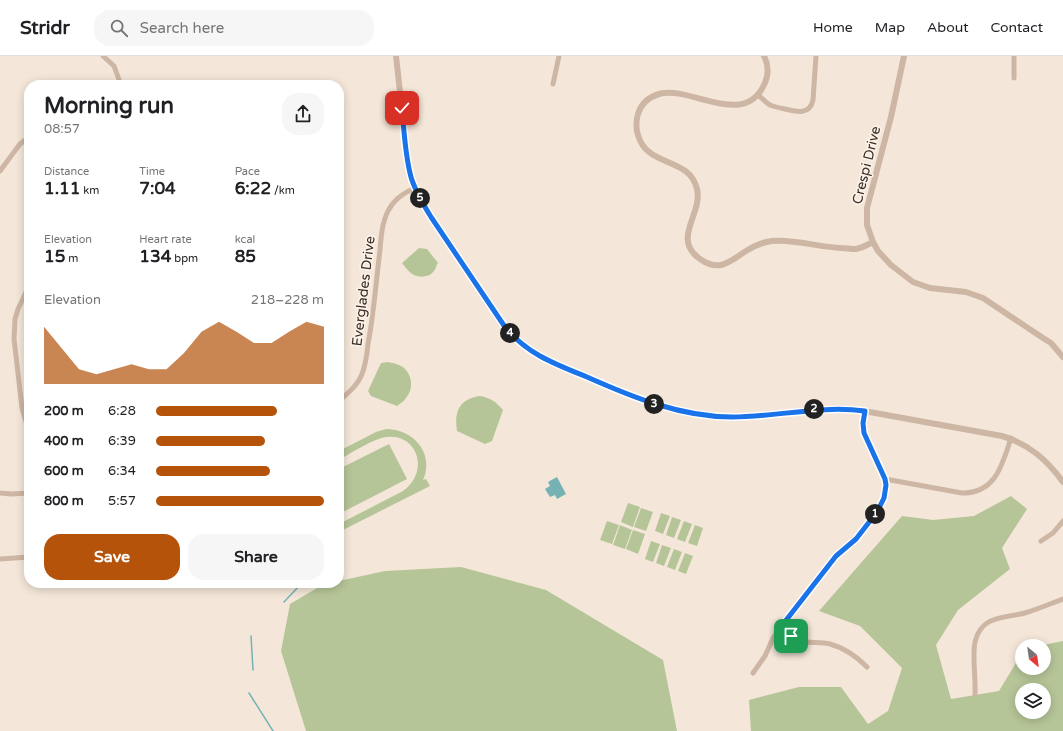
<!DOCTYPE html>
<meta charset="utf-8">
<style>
body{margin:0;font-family:"Varela Round",sans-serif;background:#f6f6f6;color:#202124;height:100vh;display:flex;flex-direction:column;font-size:15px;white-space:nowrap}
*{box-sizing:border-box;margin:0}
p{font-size:13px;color:#757577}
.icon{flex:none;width:22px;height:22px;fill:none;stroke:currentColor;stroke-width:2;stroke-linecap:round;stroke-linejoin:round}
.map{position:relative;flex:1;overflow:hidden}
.sheet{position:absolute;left:24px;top:24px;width:320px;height:508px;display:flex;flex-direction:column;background:#fff;border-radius:16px;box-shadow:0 2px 10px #0003}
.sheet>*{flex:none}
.needle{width:26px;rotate:151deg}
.buttons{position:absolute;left:1015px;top:583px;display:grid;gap:8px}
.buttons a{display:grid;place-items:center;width:36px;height:36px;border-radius:50%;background:#fff;box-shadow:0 2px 10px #0003;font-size:20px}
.pin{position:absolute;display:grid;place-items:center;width:34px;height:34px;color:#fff;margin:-17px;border-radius:8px;box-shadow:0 2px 6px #0006}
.km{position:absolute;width:20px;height:20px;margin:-10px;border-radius:50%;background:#222;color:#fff;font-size:11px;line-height:20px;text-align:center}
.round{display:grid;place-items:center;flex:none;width:42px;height:42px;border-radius:16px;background:#f6f6f6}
.overview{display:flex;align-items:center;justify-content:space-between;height:68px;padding:0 20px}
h1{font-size:22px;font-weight:800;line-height:30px}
.stats{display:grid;grid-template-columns:repeat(3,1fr);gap:6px;height:68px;padding:4px 20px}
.stats div{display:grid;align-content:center}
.stats b{font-size:17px;font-weight:800}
.stats small{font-size:11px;font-weight:400}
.stats p{font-size:11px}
.chart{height:112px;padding:8px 20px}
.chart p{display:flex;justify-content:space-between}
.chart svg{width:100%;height:72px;margin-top:4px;fill:#b45309;opacity:.7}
.cta{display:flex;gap:8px;margin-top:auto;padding:8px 20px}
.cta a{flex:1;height:46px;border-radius:16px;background:#b45309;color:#fff;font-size:16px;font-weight:800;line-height:46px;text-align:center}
.cta a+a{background:#f6f6f6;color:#202124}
ul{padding:0 20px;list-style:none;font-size:13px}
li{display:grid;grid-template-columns:64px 48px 1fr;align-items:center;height:30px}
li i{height:10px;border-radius:5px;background:#b45309}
header{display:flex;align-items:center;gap:24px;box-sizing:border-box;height:56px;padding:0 20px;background:#fff;border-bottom:1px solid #e0e0e0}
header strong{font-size:19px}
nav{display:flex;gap:22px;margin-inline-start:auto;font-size:14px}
.search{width:280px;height:36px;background:#f6f6f6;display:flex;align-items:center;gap:10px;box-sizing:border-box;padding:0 14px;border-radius:16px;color:#757577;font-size:15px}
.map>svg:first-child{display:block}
.green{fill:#b6c598;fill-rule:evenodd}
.water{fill:#75b2b4}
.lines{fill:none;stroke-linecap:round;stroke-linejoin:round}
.stream{stroke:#75b2b4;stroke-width:1.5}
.minor{stroke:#ceb6a4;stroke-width:5}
.tertiary{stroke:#ceb6a4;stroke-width:6}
.route-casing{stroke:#fff;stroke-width:8}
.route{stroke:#1a73e8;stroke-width:5}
.labels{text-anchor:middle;stroke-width:3.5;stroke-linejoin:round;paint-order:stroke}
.street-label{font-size:14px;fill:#382c26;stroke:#fbf1e6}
</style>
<header>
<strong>Stridr</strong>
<div class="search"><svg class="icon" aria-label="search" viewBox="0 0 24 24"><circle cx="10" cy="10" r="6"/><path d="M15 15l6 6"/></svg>Search here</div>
<nav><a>Home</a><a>Map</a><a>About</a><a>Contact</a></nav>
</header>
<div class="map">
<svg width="1063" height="675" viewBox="0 0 1063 675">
<rect width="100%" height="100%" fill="#f4e7d9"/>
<!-- green -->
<path class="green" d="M419,192L427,193L438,207C436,209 436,213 434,215C432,218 428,220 426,220C414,223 408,215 402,207Z
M388,306C394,307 401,309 405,313C413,321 413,334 406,342C404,345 400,348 397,350L371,340L368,335L381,307Z
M480,340C491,342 496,346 503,354L492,385L485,388L457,375C454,356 459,343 480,340Z
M386,373C413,373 435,397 423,424L426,423L430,430L339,476V468L403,435C430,416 418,377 386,381C373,383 351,397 339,404V395L376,376Z
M389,388L407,423L339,458V413Z
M1011,440L1027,453L1002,492L1010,513L958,554L936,589L951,643L999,635L1022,597V612H1044V590H1038L1063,585V675H751L749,644L799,631H841L868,668L888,655L902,612L860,570L819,555L902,460L933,464L974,460ZM1022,634H1044V656H1022Z
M628,447L640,451L633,471L621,466Z
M641,452L653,456L646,475L634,471Z
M661,457L670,460L663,478L655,475Z
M672,461L681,464L674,482L666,479Z
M607,465L619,469L612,488L600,484Z
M684,465L692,468L685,486L677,483Z
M620,469L632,474L625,493L613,489Z
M695,469L703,472L697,490L688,487Z
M633,474L645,478L638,498L626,493Z
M651,485L660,488L653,506L645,503Z
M662,489L671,492L664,510L656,507Z
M674,493L682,496L675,514L667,511Z
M685,497L693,500L686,518L678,515Z
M461,511L546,534L663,604L677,675H306L281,595L290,548L324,528L339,527V525L385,515Z"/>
<!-- water -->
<path class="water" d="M557,421L566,438L557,443L555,439L550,441L545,433L550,430L548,426Z"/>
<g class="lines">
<!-- stream -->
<path class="stream" d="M284,546L302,527
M251,580L253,614
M249,637L273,675"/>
<!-- minor -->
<path class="minor" d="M103,0L114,10L121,29
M1014,22V0
M553,28L559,0
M130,29L142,28L148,29
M758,39C762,42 765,46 770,49C775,51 780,52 785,53C797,56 810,59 813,44L816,0
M0,115L20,88L29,81
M29,230L18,253L15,263L14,283L22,352L29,376
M339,345C348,337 358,329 362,318C366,308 367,298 368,288C374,257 376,225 380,194C381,181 382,167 388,155C394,143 403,137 415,132
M885,423L962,437C996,437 1002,409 1011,382
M0,437L11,438L29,437
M1041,485L1053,477L1063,465
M0,503L29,501
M780,572C788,578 795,584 805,586C813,587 822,586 830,588C845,592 856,600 867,611
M753,617L765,600L773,582L836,500L860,477L877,456L884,442L885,423L863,372L865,355
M975,638C976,623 972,600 975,586C981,559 1005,562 1025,557C1038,553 1050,548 1063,543"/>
<!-- tertiary -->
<path class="tertiary" d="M396,0L407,99L411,121L415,132L431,161L505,271C527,297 553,307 584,320C630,341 680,361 732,361C772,361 812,350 853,353L1002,380C1029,388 1047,404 1063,426
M764,0C769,10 769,19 764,29C743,73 691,29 659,38C649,41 641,48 638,58C636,65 636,73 638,79C647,112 689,100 697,133C703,158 671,183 700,203C720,217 730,205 746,195C754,190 763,186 772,185C794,183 818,191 841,192C845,192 851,193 856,193C862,192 867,189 873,186
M904,0L891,61L867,152V169L873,186L878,195L891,209L913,226L930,232L966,236L983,242L1043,282L1051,287L1063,301"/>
</g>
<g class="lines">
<!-- route casing -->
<g class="route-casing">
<path id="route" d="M402,52C404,75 405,99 411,121C415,135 423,148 431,161L505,271C527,298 555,308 587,321C632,341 681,361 732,361C777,361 820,349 865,355L863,367L864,377L885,423L886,429L884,442L877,456L856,483L836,500L780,572L791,580"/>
</g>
<!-- route -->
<use href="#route" class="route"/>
</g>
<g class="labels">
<!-- street labels -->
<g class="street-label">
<text transform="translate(866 109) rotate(-76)" y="5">Crespi Drive</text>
<text transform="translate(363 235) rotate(-83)" y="5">Everglades Drive</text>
</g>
</g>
</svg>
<div class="buttons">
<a><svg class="needle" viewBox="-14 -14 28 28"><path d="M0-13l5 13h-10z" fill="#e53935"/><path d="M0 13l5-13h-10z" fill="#757577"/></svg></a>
<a><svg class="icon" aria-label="layers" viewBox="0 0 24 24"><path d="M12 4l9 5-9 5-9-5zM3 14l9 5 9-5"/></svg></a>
</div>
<div class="pin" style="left:791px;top:580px;background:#1e9e55"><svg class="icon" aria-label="arrive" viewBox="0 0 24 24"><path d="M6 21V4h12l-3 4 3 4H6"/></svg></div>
<div class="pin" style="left:402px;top:52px;background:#d93025"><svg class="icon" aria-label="check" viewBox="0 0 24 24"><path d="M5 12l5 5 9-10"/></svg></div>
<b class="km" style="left:875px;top:458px">1</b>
<b class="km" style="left:814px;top:353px">2</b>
<b class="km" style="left:654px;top:348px">3</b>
<b class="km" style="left:510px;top:277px">4</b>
<b class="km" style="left:420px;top:142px">5</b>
<section class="sheet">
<div class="overview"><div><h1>Morning run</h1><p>08:57</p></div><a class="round"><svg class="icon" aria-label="share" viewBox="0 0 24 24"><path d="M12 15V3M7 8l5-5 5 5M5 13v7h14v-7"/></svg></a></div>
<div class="stats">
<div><p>Distance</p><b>1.11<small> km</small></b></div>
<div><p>Time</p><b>7:04</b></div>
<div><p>Pace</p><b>6:22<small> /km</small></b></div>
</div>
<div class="stats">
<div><p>Elevation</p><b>15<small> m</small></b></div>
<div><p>Heart rate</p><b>134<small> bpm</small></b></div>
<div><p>kcal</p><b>85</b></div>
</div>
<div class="chart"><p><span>Elevation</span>218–228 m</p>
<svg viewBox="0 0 160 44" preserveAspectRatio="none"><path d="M0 44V9L10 22L20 35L30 38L40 35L50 32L60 35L70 35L80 25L90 12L100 6L110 12L120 19L130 19L140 12L150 6L160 9V44z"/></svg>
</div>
<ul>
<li><b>200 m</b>6:28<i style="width:72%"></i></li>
<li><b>400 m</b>6:39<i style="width:65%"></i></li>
<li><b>600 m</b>6:34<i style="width:68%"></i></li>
<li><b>800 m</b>5:57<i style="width:100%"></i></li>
</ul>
<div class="cta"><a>Save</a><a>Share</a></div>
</section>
</div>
